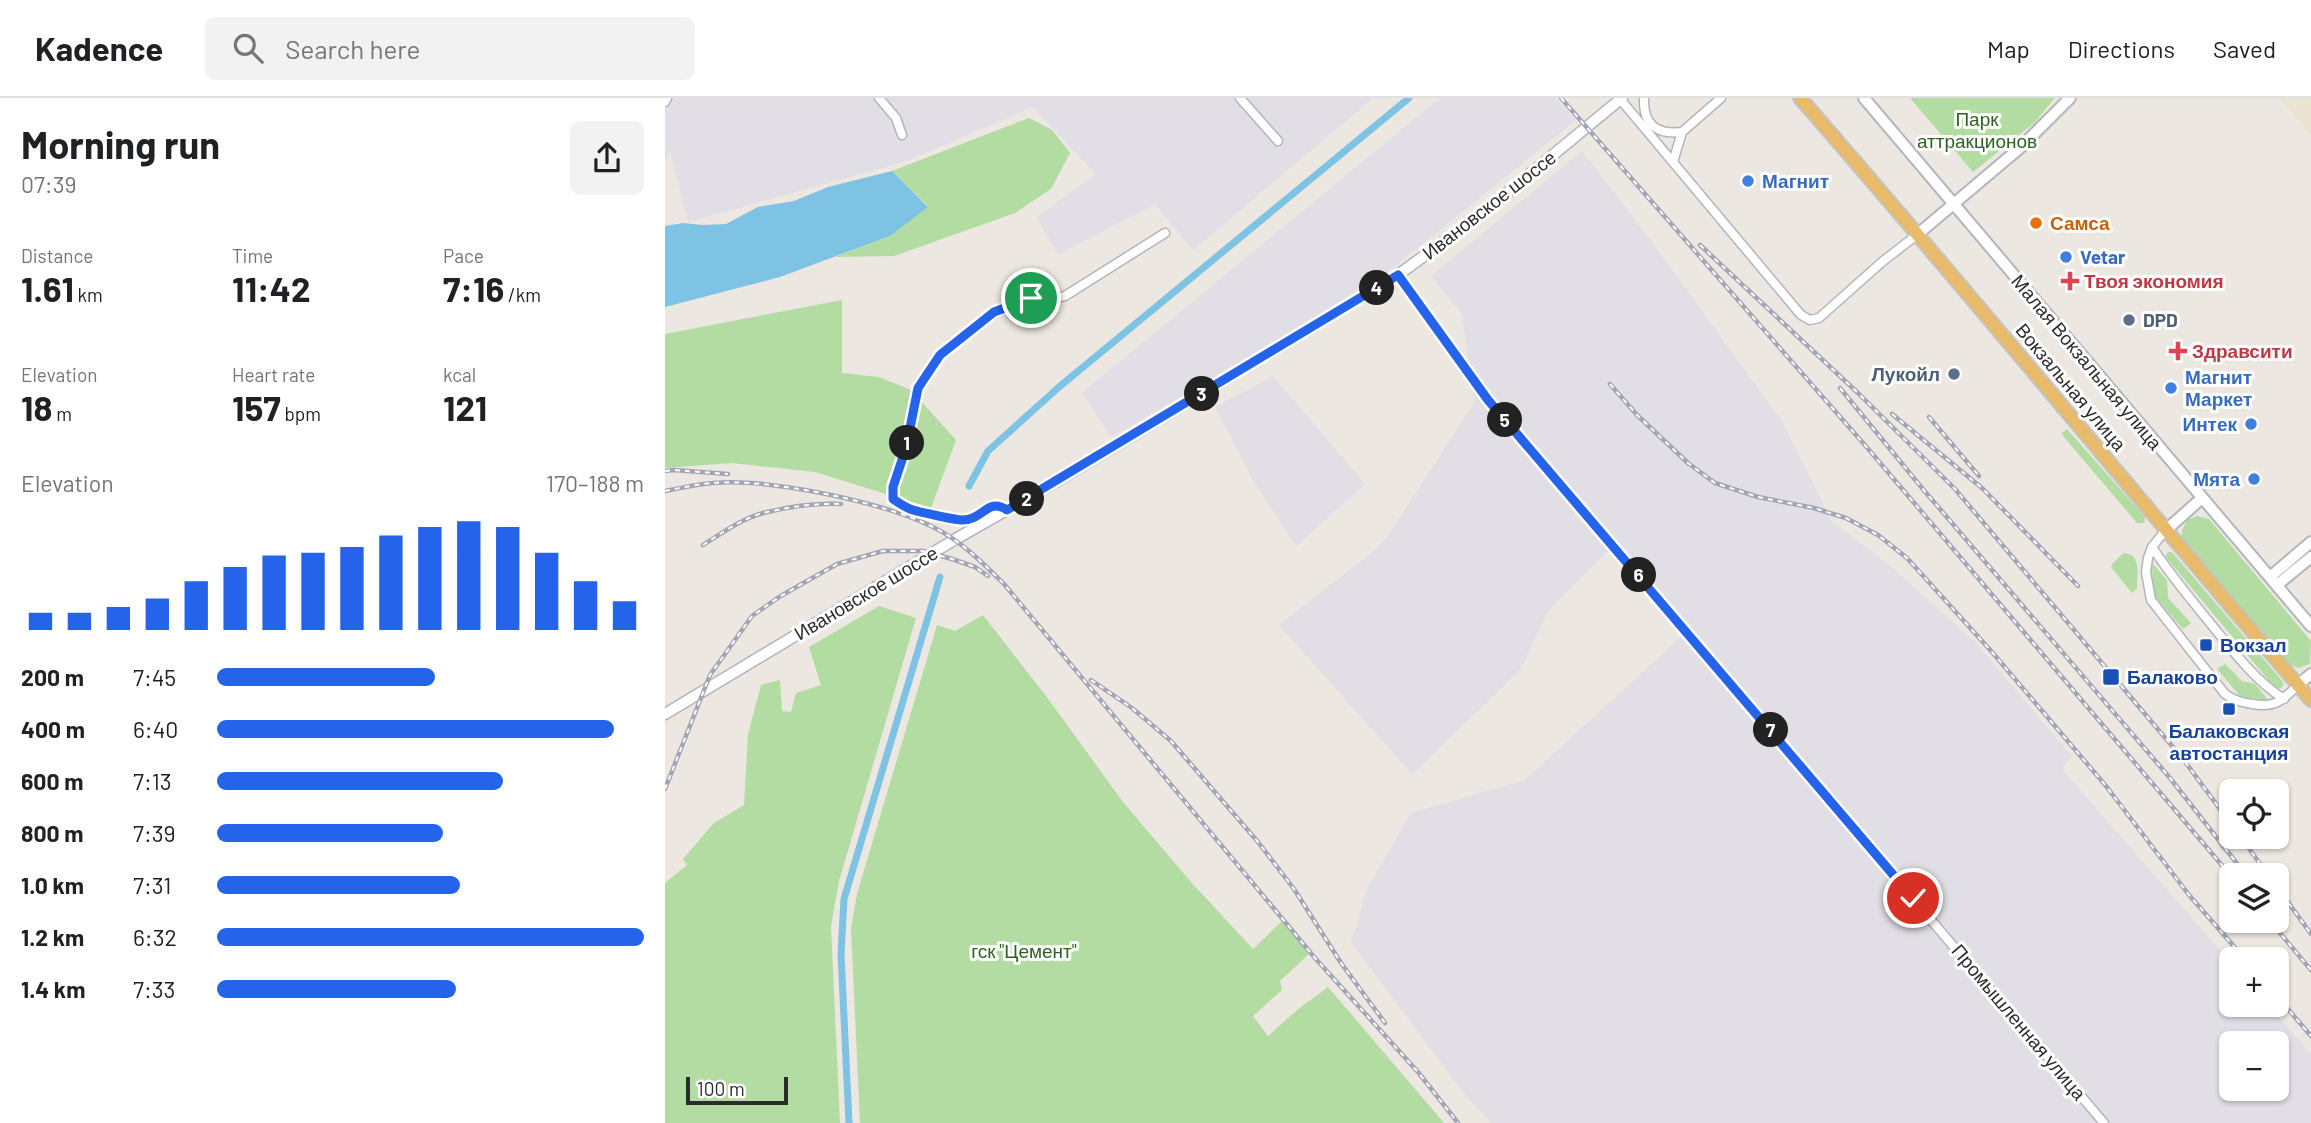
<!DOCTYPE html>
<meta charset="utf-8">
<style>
body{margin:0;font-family:Barlow,sans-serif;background:#f2f2f2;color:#202124;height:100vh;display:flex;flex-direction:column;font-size:26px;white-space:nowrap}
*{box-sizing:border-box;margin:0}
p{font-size:23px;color:#757577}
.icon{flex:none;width:38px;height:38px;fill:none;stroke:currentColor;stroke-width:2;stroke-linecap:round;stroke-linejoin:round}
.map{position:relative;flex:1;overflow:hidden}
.side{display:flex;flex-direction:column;background:#fff;width:665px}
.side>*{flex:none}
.tools{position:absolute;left:1554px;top:681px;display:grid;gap:14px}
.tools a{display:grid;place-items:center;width:70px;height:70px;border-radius:10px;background:#fff;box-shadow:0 2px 5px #0004;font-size:35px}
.scale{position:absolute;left:21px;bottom:18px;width:102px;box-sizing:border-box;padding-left:7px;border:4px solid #2c2c2c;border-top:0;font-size:19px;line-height:24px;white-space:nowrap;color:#2c2c2c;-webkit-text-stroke:5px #fff;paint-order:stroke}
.pin{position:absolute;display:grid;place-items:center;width:60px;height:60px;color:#fff;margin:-30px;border:4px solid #fff;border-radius:50%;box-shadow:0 2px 7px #0007}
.km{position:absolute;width:35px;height:35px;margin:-18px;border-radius:50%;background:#222;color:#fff;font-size:19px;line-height:35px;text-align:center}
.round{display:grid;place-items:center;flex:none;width:74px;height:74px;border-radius:10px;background:#f2f2f2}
.overview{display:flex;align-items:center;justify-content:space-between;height:119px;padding:0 21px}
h1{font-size:38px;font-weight:700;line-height:52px}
.metrics{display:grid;grid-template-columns:repeat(3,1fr);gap:10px;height:119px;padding:7px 21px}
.metrics div{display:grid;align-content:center}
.metrics b{font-size:35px;font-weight:700}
.metrics small{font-size:19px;font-weight:400}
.metrics p{font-size:19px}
.chart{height:196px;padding:14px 21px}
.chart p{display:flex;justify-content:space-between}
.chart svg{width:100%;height:126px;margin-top:7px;stroke:#2563eb;stroke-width:6}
ul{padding:0 21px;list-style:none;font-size:23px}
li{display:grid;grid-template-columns:112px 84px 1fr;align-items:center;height:52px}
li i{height:18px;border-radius:9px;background:#2563eb}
header{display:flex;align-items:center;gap:42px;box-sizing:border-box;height:98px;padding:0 35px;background:#fff;border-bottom:2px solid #e0e0e0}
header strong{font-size:33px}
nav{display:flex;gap:38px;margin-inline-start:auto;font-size:24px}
.search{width:490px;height:63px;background:#f2f2f2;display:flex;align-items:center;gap:18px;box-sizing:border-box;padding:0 24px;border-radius:10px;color:#757577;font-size:26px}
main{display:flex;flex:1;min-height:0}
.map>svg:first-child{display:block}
.industrial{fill:#e1dfe5;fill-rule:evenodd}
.education{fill:#ebe4d1}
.green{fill:#b3dca2}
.water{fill:#7ec3e3}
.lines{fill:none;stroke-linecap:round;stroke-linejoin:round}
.canal{stroke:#7ec3e3;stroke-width:7}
.minor-casing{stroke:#b3b5be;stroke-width:11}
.tertiary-casing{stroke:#b3b5be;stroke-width:13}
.secondary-casing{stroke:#b3b5be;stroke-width:14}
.trunk-casing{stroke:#c4c4c4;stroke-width:16}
.minor{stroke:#fff;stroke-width:8}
.tertiary{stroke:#fff;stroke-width:10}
.secondary{stroke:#fff;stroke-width:10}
.trunk{stroke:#e8ba6c;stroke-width:12}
.rail-casing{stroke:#a3a4b4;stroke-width:4.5}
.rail{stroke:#fff;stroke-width:2;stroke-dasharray:5;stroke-linecap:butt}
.route-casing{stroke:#fff;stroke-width:14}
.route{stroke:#2563eb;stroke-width:9}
.shop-dot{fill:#3f7fe0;stroke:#fff;stroke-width:2.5}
.food-dot{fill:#e8710a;stroke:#fff;stroke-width:2.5}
.health-dot{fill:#e0444e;stroke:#fff;stroke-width:2.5}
.service-dot{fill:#5c6f8a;stroke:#fff;stroke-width:2.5}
.transit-dot{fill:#1a4fb4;stroke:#fff;stroke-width:2.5}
.labels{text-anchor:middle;stroke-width:6;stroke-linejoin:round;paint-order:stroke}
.park-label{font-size:19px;fill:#2d6222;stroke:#fff}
.shop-label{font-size:19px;font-weight:bold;fill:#366cbe;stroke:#fff;text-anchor:start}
.street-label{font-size:19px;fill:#2c2c2c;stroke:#fff}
.food-label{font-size:19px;font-weight:bold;fill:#c56008;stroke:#fff;text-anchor:start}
.health-label{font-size:19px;font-weight:bold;fill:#be3a42;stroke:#fff;text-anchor:start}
.service-label{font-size:19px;font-weight:bold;fill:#4e5e75;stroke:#fff;text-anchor:start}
.transit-label{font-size:19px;font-weight:bold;fill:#164399;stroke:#fff;text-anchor:start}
</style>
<header>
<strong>Kadence</strong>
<div class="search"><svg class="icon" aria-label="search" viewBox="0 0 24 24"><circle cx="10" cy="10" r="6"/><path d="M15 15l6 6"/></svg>Search here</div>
<nav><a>Map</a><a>Directions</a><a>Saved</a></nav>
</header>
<main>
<section class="side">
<div class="overview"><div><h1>Morning run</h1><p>07:39</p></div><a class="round"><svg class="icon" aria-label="share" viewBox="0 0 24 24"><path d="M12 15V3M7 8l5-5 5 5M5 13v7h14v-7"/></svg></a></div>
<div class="metrics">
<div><p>Distance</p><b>1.61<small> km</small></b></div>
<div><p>Time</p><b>11:42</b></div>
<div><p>Pace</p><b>7:16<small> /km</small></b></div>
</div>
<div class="metrics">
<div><p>Elevation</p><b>18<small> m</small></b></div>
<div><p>Heart rate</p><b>157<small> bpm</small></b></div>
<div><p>kcal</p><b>121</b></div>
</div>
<div class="chart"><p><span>Elevation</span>170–188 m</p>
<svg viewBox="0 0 160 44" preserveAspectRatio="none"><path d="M5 44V38M15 44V38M25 44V36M35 44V33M45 44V27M55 44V22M65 44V18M75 44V17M85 44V15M95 44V11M105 44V8M115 44V6M125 44V8M135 44V17M145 44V27M155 44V34"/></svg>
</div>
<ul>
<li><b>200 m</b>7:45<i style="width:51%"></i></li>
<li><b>400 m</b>6:40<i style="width:93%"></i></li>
<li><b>600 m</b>7:13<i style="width:67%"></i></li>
<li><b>800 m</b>7:39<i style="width:53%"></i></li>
<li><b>1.0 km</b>7:31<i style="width:57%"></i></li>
<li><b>1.2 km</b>6:32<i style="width:100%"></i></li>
<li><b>1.4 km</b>7:33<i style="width:56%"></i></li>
</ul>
</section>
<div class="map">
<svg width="1646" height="1025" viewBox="0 0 1646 1025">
<rect width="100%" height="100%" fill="#ece7e0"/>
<!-- industrial -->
<path class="industrial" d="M0,0H708L528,152L490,106L393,157L372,119L431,76L368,9L242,63L23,124L5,52L0,63Z
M775,0H890L911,22L729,169L599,252L446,339L417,295Z
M917,53L987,144L1118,325L1167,424L1224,467L1310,544L1407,659L1396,670L1566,865V906L1603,907L1646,956V1025H826L801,998L686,844L702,791L746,715L860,682L1028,528L944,452L883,513L855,572L747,676L614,527L713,450L728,430L809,305L797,216L766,178ZM1566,945H1612V990H1566Z
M608,278L700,386L631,448L591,387L550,309Z"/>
<!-- education -->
<path class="education" d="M1615,0H1646V38L1632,21Z"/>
<!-- green -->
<path class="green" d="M1245,0H1390L1369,25L1308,74Z
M364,20L387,32L405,55L386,91L350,115L229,158L170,159L225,138L263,108L227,73Z
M177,202V275L214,279L246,292L291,342L266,410L150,374L67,365L0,370V236Z
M1402,331L1480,419L1479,425H1472L1398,338L1397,335Z
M1532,418L1544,421L1646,543L1645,566L1633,570L1624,566L1517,442V432L1522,422Z
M1503,454H1507L1618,584V588L1616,590H1610L1500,458Z
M1459,455C1477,456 1472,478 1472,491L1467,495L1446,469L1448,465Z
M1487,465L1502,482L1503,500L1526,525L1518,531L1488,496Z
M214,508L251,520L174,783L166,828L175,1025H0V785L22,767L18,761L49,725L79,707L83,636L96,587L115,582L117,613L126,614L131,595L156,587L144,549Z
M318,517L384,602L458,704L526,784L588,851L618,822L644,856L615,883L617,892L588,918L603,938L632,912L663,889L779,1025H195L186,830L192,796L272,527L290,533Z
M1560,566L1577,583L1590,586L1604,603L1575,598L1552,571Z"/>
<!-- water -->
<path class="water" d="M227,73L263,109L225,138L115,179L0,209V128L18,125L37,127L61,126L93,109L129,103L163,89Z"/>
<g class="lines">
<!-- canal -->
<path class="canal" d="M304,388L323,353L394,289L744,0
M184,1025L176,856L179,801L275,479"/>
<!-- minor casing -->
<g class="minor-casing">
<path id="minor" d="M214,0L231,20L237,37
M575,0L613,43
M979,0C978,27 992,37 1017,34
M955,1L1136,217L1145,222L1154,220L1217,164L1253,136
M0,4L2,0
M1008,64L1017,34L1056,0
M733,177L823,302L1439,1025
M342,412C322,399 319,421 297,422C290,422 255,414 248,412C241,410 234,405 228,401C229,383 237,367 241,349C245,330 246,309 253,291C269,252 324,214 363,201C374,198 387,202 400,198L500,135
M1500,433L1487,449L1483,460L1481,474L1486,502L1560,596C1570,603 1576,604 1587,606C1610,610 1617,603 1633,587
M1487,449C1506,478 1528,504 1550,531C1570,556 1592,584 1619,601"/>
</g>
<!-- tertiary casing -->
<g class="tertiary-casing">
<path id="tertiary" d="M0,616L289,442L394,382L733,177L820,113L957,0"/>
</g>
<!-- secondary casing -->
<g class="secondary-casing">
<path id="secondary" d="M1199,0L1646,528
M1253,136L1356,49L1405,0
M1500,433L1537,400
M1605,479L1646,444
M1612,487L1646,459
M1633,587L1646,576"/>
</g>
<!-- trunk casing -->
<g class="trunk-casing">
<path id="trunk" d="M1135,0C1308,198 1474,403 1646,602"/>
</g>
<!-- minor -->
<use href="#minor" class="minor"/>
<!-- tertiary -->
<use href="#tertiary" class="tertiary"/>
<!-- secondary -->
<use href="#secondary" class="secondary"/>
<!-- trunk -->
<use href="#trunk" class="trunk"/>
<!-- rail casing -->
<g class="rail-casing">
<path id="rail" d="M896,0L1205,353L1566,778
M1035,147L1193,295L1290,391L1518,661L1566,726
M945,286L972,317L1023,365L1050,385L1093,399L1149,410L1181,420L1213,437L1242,460L1327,554L1441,688L1524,797L1580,861
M1175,290L1257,390L1505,680L1581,777
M1227,316L1317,390L1413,488
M1264,319L1314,378
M0,373L9,372L63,376
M0,393C16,390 32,386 48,385C103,380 218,404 268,429C295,442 318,465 339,486L650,860L753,974L793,1025
M38,447C57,435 76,421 98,415C122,409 151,405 176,406
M426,582L467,610L506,643L593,744L629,791L676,865L720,925
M0,691L45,577L87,518L114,499L172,466L218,453H258L287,461L310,469L323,478
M1575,738L1603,777
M1612,789L1646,836
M1604,822L1646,872
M1612,898L1646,938"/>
</g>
<!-- rail -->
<use href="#rail" class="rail"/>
</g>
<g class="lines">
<!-- route casing -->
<g class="route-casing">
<path id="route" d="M366,200L329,214L275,257L253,290L241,350L228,389V401C234,405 241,410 248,412C255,414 290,422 297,422C319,422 322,399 342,412L733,177L823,302L1248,800"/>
</g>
<!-- route -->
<use href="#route" class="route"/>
</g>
<!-- markers -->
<g class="shop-dot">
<circle cx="1083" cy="83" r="7"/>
<circle cx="1401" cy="159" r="7"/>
<circle cx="1506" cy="290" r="7"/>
<circle cx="1586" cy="326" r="7"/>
<circle cx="1589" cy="381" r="7"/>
</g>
<circle class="food-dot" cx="1371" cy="125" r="7"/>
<g class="health-dot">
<path d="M1401.5 172.5h7v7h7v7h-7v7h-7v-7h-7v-7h7z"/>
<path d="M1509.5 242.5h7v7h7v7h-7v7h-7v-7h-7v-7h7z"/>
</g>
<g class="service-dot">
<circle cx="1464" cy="222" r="7"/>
<circle cx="1289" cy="276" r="7"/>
</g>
<g class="transit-dot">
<rect x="1534" y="540" width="14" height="14" rx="3.5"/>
<rect x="1437" y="570" width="18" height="18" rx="3.5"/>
<rect x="1557" y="604" width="14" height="14" rx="3.5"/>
</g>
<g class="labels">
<!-- park labels -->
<g class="park-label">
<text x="1312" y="28">Парк<tspan x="1312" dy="22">аттракционов</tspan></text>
<text x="359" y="860">гск "Цемент"</text>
</g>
<!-- shop labels -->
<g class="shop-label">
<text x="1097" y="90">Магнит</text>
<text x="1415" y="166">Vetar</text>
<text x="1520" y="286">Магнит<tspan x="1520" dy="22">Маркет</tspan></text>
<text x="1572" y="333" text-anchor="end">Интек</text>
<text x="1575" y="388" text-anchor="end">Мята</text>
</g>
<!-- street labels -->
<g class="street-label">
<text transform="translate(824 107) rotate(-38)" y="7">Ивановское шоссе</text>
<text transform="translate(1422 264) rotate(50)" y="7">Малая Вокзальная улица</text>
<text transform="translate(1406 289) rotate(50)" y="7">Вокзальная улица</text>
<text transform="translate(201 495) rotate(-31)" y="7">Ивановское шоссе</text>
<text transform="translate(1354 924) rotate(50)" y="7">Промышленная улица</text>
</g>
<!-- food labels -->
<g class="food-label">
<text x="1385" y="132">Самса</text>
</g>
<!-- health labels -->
<g class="health-label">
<text x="1419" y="190">Твоя экономия</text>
<text x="1527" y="260">Здравсити</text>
</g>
<!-- service labels -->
<g class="service-label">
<text x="1478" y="229">DPD</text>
<text x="1275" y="283" text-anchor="end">Лукойл</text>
</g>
<!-- transit labels -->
<g class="transit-label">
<text x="1555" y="554">Вокзал</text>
<text x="1462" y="586">Балаково</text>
<text x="1564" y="640" text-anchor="middle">Балаковская<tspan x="1564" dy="22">автостанция</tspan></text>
</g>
</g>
</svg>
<div class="tools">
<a><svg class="icon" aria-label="locate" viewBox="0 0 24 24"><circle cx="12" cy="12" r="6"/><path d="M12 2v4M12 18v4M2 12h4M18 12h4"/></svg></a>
<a><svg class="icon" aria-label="layers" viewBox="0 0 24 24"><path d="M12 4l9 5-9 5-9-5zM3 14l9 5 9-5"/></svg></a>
<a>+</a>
<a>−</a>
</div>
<div class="scale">100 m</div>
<div class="pin" style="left:366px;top:200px;background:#1e9e55"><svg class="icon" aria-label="arrive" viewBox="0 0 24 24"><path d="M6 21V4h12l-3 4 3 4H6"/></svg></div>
<div class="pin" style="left:1248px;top:800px;background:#d93025"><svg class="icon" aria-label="check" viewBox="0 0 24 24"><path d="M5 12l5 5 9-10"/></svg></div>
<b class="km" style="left:242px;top:345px">1</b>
<b class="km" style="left:362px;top:401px">2</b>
<b class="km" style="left:537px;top:296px">3</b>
<b class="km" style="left:712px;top:190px">4</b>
<b class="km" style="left:840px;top:322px">5</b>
<b class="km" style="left:974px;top:477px">6</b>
<b class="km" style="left:1106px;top:632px">7</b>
</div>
</main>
